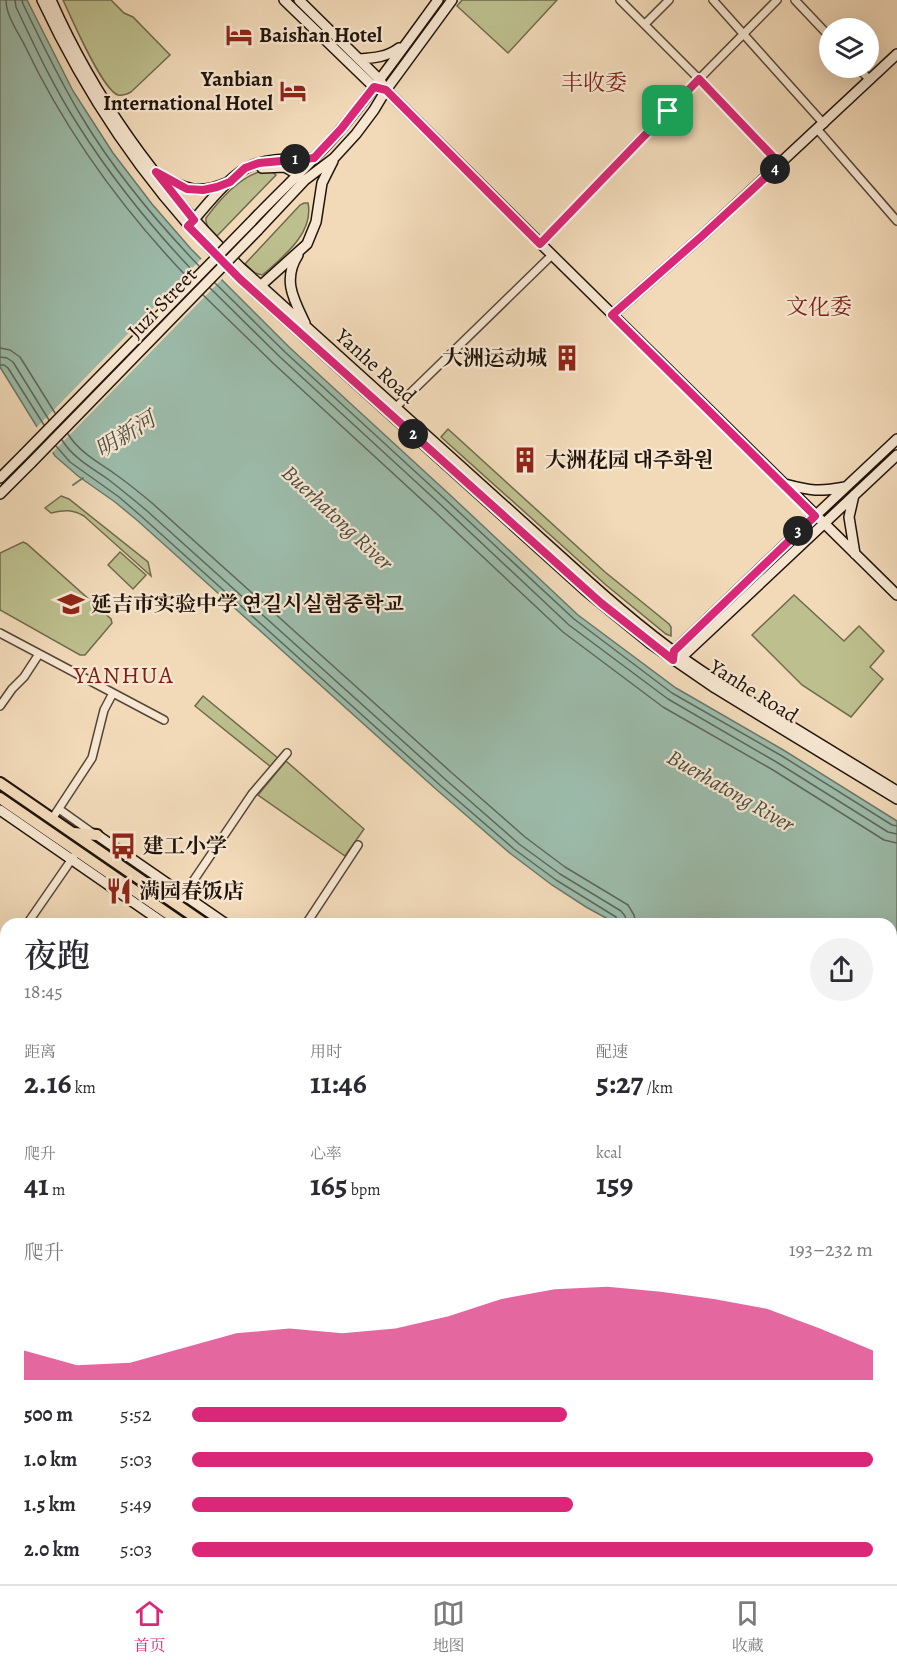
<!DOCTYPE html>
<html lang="zh">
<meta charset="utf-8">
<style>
body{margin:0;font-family:Alegreya,"Noto Serif SC","Noto Serif KR",serif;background:#f2f2f3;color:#2b2b33;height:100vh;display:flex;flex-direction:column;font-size:22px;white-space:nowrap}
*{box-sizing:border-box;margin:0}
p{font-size:20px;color:#7c7c81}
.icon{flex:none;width:33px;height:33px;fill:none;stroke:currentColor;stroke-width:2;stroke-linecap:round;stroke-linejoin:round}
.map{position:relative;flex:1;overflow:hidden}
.drawer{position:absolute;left:0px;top:918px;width:897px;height:666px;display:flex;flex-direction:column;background:#fff;border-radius:18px 18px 0 0;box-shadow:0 6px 24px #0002}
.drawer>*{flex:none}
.tools{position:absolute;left:819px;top:18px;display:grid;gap:12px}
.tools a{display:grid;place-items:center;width:60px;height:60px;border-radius:50%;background:#fff;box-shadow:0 6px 24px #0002;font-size:30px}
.pin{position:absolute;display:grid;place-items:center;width:51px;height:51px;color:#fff;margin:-26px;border-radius:12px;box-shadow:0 3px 9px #0006}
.km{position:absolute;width:30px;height:30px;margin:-15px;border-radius:50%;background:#222;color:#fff;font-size:16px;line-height:30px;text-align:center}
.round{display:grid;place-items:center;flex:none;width:63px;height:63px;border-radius:32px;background:#f2f2f3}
.overview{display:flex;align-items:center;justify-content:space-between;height:102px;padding:0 24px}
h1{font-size:33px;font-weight:600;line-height:45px}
.stats{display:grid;grid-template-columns:repeat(3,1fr);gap:9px;height:102px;padding:6px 24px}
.stats div{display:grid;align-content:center}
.stats b{font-size:30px;font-weight:600}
.stats small{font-size:16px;font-weight:400}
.stats p{font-size:16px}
.chart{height:168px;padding:12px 24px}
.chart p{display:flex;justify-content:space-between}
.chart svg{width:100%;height:108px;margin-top:6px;fill:#db2777;opacity:.7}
ul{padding:0 24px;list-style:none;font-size:20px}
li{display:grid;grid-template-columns:96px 72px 1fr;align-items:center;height:45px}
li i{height:15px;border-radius:8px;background:#db2777}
.tabs{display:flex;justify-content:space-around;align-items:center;height:84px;border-top:2px solid #e1e1e2;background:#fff;font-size:16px;color:#7c7c81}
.tabs a{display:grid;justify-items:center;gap:3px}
.tabs .current{color:#db2777}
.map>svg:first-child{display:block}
.green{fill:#bdbf8e;stroke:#6f6a4c;stroke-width:1.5}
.water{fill:#9cbbaa;stroke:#6b786a;stroke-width:1.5}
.pier{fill:#f2dab9}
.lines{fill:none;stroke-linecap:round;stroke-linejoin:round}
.shore{stroke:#5e685a;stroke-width:1.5}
.stream{stroke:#6b786a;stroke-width:2}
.street-casing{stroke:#554636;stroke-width:10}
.secondary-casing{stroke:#21140a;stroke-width:12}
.primary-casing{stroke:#21140a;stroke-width:14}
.street{stroke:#f7e7d2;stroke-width:7}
.secondary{stroke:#f7e7d2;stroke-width:9}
.primary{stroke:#f2dab9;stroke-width:10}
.rail{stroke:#21140a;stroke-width:2;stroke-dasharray:10 10;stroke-linecap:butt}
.secondary-bridge-casing{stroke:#21140a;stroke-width:12;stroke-linecap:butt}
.secondary-bridge{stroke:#f7e7d2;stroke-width:9}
.route-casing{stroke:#fff;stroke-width:12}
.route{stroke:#db2777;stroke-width:8}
.labels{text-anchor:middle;stroke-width:4.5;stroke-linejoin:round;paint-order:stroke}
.poi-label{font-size:21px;font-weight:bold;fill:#21140a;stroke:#f7e7d2;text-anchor:start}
.street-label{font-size:21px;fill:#21140a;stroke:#f7e7d2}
.neighbourhood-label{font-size:22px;fill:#7a1f14;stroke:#f7e7d2}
.water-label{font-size:22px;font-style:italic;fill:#4c4e42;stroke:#f7e7d2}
.quarter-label{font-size:24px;letter-spacing:1.5px;fill:#7a1f14;stroke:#f7e7d2}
</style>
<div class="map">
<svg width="897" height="1584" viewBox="0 0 897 1584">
<rect width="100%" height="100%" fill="#f2dab9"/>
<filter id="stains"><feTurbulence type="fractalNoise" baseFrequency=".00333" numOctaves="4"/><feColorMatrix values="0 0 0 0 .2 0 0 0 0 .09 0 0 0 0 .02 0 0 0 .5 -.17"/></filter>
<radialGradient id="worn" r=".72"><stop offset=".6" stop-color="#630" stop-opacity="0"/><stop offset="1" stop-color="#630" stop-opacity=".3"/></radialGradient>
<!-- green -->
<path class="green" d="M63,0H111L124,13L133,17L170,55L131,92C127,94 122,96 118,95C102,90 71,17 63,0Z
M462,0H557L508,53L457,6Z
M262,171H271L276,175L217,236C211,231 205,226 206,218C220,199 239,177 262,171Z
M304,203H308C314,232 285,255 266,272L262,275L255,273L245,264L300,205Z
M448,429L605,572L669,624L671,627V636L666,634L606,585L441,437Z
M61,496L69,499L148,562L151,576L84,516C72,509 64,510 51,513L45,508Z
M23,542L27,544L111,619L112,623L85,655H80L0,610V553Z
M120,552L146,575L133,589L108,565Z
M794,595L844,641L859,626L884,651L870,667L883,679L851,717L802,685L752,635Z
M203,696L278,758L271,767L195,706Z
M286,761L364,829L345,856L258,795Z"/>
<!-- water -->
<path class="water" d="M0,0H27L73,91L113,153L152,204L191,249L289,347L449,494L578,615L676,688L785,751L897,821V1078L891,1074V924H617L586,907L552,885L511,854L437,790L138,521L115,502L78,476L55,456L0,367Z"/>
<!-- pier -->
<path class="pier" d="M203,257L223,278L51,454L35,429Z"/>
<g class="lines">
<!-- shore -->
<path class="shore" d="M6,0C6,16 18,32 25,46C66,132 122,209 188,278
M15,0L16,7C35,47 54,88 78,125C111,177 151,227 194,272
M22,0L23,4C42,43 60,82 83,119C115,172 156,221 199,266
M215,283L285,352L445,499L574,619L672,693L782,756L892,825L897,826
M210,288L280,357L440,504L569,625L668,699L778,763L888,832L897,834
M203,295L274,364L434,511L563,632L663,707L773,770L884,840L897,843
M0,348L10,350L20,357L55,413
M0,357L7,358L13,362L49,420
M0,365H4L8,368L44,425
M68,434C79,452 98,462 115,474C128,483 140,493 152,503L452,773L525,837L565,867L628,905L634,915L636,924
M62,440C73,458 92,468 109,480C122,490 134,500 146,510L446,780L519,844L560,874L621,911L625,916L627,924
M56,446L70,462L119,497L141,516L441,786L514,849L556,880L616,917L619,924"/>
<!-- stream -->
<path class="stream" d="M73,485L83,478"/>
<!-- street casing -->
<g class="street-casing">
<path id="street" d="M620,0L699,79L780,164
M713,0L824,124
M795,0L830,37
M645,24L669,0
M858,68L870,80
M818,130L897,221
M541,244L636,143L777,0
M395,408L552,255
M0,633L164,720
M0,706L12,689L24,677L39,654
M59,809L94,834
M52,819L92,758L104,710L113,693
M181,899L252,794L287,753
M27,924L74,856
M306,924L358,845
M0,962L6,954
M660,1584L665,1578
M725,1584L730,1578"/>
</g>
<!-- secondary casing -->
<g class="secondary-casing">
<path id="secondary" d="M42,0C93,109 159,203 247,285L586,591L651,644L715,688L897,799
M51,0C95,100 162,191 240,267L586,579C626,615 668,650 714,679L897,791
M284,0L374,87L378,88
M299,0L379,79L386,90L541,244L897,595
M359,59C374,58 387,57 399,48
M262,168L285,167L297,174
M160,175C185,189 198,195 226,183
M251,222C280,191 313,162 341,129C375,88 406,44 438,0
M191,223C206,206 232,172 253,165C272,158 294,159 314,158
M258,230L305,180L334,158L356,134L374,110L386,90L452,0
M298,255C282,280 294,300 305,323
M258,288L307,244L316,222L322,183L333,161
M612,315L702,236L897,54
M0,478L23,455
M785,484C811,491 819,492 845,487
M0,494L31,463
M854,495L849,517L855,554
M674,655V651L797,533L897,439
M678,659L682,657L897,455
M0,810L165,924
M97,835L226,924
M0,1060L6,1065
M0,1363L6,1355
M0,1464L6,1466
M229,1578L238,1584"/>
</g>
<!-- primary casing -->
<g class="primary-casing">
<path id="primary" d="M0,783L205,924
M0,798L183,924
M74,833L97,835
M891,1336L897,1328
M891,1353L897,1346
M891,1396L897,1400
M891,1410L897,1414
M685,1584L690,1578
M702,1584L707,1578"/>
</g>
<!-- street -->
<use href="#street" class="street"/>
<!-- secondary -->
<use href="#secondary" class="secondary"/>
<!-- primary -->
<use href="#primary" class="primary"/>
<!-- rail -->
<path class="rail" d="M0,1431L6,1433
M268,1578L276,1584"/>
<!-- secondary-bridge casing -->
<g class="secondary-bridge-casing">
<path id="secondary-bridge" d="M23,455L251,222
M31,463L258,230"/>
</g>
<!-- secondary-bridge -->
<use href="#secondary-bridge" class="secondary-bridge"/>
</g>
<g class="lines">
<!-- route casing -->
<g class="route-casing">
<path id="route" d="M699,79L780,164L702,236L612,315L815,516L674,651L673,660L601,603L240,279L188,226L194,220L156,172L187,189L203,190L217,187L230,182L245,168L259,163L314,158L341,129L374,87L386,90L540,244Z"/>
</g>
<!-- route -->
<use href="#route" class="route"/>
</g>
<!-- icons -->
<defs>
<g id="hotel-bare" transform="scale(2.07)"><path d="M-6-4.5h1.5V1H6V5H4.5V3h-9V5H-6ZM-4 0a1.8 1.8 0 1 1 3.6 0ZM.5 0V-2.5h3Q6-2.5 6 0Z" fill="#8f2418" stroke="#f7e7d2" stroke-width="2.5" paint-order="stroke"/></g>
<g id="building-bare" transform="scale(2.07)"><path d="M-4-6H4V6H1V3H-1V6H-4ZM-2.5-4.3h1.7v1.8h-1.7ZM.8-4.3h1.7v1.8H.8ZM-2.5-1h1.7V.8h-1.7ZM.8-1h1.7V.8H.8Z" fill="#8f2418" stroke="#f7e7d2" stroke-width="2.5" paint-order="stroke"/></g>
<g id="school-bare" transform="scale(2.07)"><path d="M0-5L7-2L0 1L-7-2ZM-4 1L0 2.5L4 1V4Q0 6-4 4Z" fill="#8f2418" stroke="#f7e7d2" stroke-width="2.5" paint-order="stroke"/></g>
<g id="bus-bare" transform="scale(2.07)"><path d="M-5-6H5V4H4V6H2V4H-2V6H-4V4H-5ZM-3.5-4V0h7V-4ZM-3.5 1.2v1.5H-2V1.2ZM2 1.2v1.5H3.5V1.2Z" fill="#8f2418" stroke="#f7e7d2" stroke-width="2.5" paint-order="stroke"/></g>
<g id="restaurant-bare" transform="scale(2.07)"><path d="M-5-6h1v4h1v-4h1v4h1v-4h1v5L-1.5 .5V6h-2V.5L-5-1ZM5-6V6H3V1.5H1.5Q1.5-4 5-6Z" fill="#8f2418" stroke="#f7e7d2" stroke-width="2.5" paint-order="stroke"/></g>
</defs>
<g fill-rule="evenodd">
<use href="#hotel-bare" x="239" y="35"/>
<use href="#hotel-bare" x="293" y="91"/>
<use href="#building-bare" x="567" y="358"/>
<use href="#building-bare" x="525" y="460"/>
<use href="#school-bare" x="71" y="604"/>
<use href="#bus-bare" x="123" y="846"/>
<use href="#restaurant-bare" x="119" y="891"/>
</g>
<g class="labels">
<!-- poi labels -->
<g class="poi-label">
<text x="259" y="42">Baishan Hotel</text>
<text x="273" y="86" text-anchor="end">Yanbian<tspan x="273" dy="24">International Hotel</tspan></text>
<text x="547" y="365" text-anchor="end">大洲运动城</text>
<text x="545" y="467">大洲花园 대주화원</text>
<text x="91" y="611">延吉市实验中学 연길시실험중학교</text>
<text x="143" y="853">建工小学</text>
<text x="139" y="898">满园春饭店</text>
</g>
<!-- street labels -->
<g class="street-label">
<text transform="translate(162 303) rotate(-46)" y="7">Juzi Street</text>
<text transform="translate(376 366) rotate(42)" y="7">Yanhe Road</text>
<text transform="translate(754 691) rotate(32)" y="7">Yanhe Road</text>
</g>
<!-- neighbourhood labels -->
<g class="neighbourhood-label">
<text x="594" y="90">丰收委</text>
<text x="819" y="314">文化委</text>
</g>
<!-- water labels -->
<g class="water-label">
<text transform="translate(125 434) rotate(-32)" y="8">明新河</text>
<text transform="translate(338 517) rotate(43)" y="8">Buerhatong River</text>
<text transform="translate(731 790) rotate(30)" y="8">Buerhatong River</text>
</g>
<!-- quarter labels -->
<g class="quarter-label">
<text x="124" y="683">YANHUA</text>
</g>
</g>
<rect width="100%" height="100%" filter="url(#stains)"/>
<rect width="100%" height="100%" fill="url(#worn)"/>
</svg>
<div class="tools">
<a><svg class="icon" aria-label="layers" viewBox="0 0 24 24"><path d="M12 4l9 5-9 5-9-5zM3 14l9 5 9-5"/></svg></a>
</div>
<div class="pin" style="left:668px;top:111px;background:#1e9e55"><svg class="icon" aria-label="arrive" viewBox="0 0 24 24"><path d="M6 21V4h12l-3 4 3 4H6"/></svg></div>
<b class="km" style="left:295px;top:159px">1</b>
<b class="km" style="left:413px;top:434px">2</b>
<b class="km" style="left:798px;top:531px">3</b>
<b class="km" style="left:775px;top:169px">4</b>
<section class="drawer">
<div class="overview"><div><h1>夜跑</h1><p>18:45</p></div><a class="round"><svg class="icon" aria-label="share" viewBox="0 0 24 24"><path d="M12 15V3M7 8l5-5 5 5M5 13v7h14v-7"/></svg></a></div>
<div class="stats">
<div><p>距离</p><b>2.16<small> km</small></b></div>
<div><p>用时</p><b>11:46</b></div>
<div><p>配速</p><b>5:27<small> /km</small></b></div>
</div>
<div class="stats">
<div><p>爬升</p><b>41<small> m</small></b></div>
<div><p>心率</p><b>165<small> bpm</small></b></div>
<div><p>kcal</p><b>159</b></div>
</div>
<div class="chart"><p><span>爬升</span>193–232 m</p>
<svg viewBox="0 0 160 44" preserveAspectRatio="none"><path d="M0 44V32L10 38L20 37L30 31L40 25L50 23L60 25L70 23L80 18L90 11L100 7L110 6L120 8L130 11L140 15L150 23L160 32V44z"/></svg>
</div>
<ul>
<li><b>500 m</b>5:52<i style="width:55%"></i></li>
<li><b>1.0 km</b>5:03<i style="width:100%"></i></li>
<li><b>1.5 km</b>5:49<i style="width:56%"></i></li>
<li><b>2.0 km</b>5:03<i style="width:100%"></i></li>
</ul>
</section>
</div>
<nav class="tabs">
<a class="current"><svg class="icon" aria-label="home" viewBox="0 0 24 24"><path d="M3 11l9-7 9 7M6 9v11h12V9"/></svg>首页</a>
<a><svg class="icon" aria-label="map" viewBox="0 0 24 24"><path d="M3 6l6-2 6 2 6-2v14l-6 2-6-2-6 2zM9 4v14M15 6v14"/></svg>地图</a>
<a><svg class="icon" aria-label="saved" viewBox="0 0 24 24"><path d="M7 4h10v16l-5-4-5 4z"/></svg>收藏</a>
</nav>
